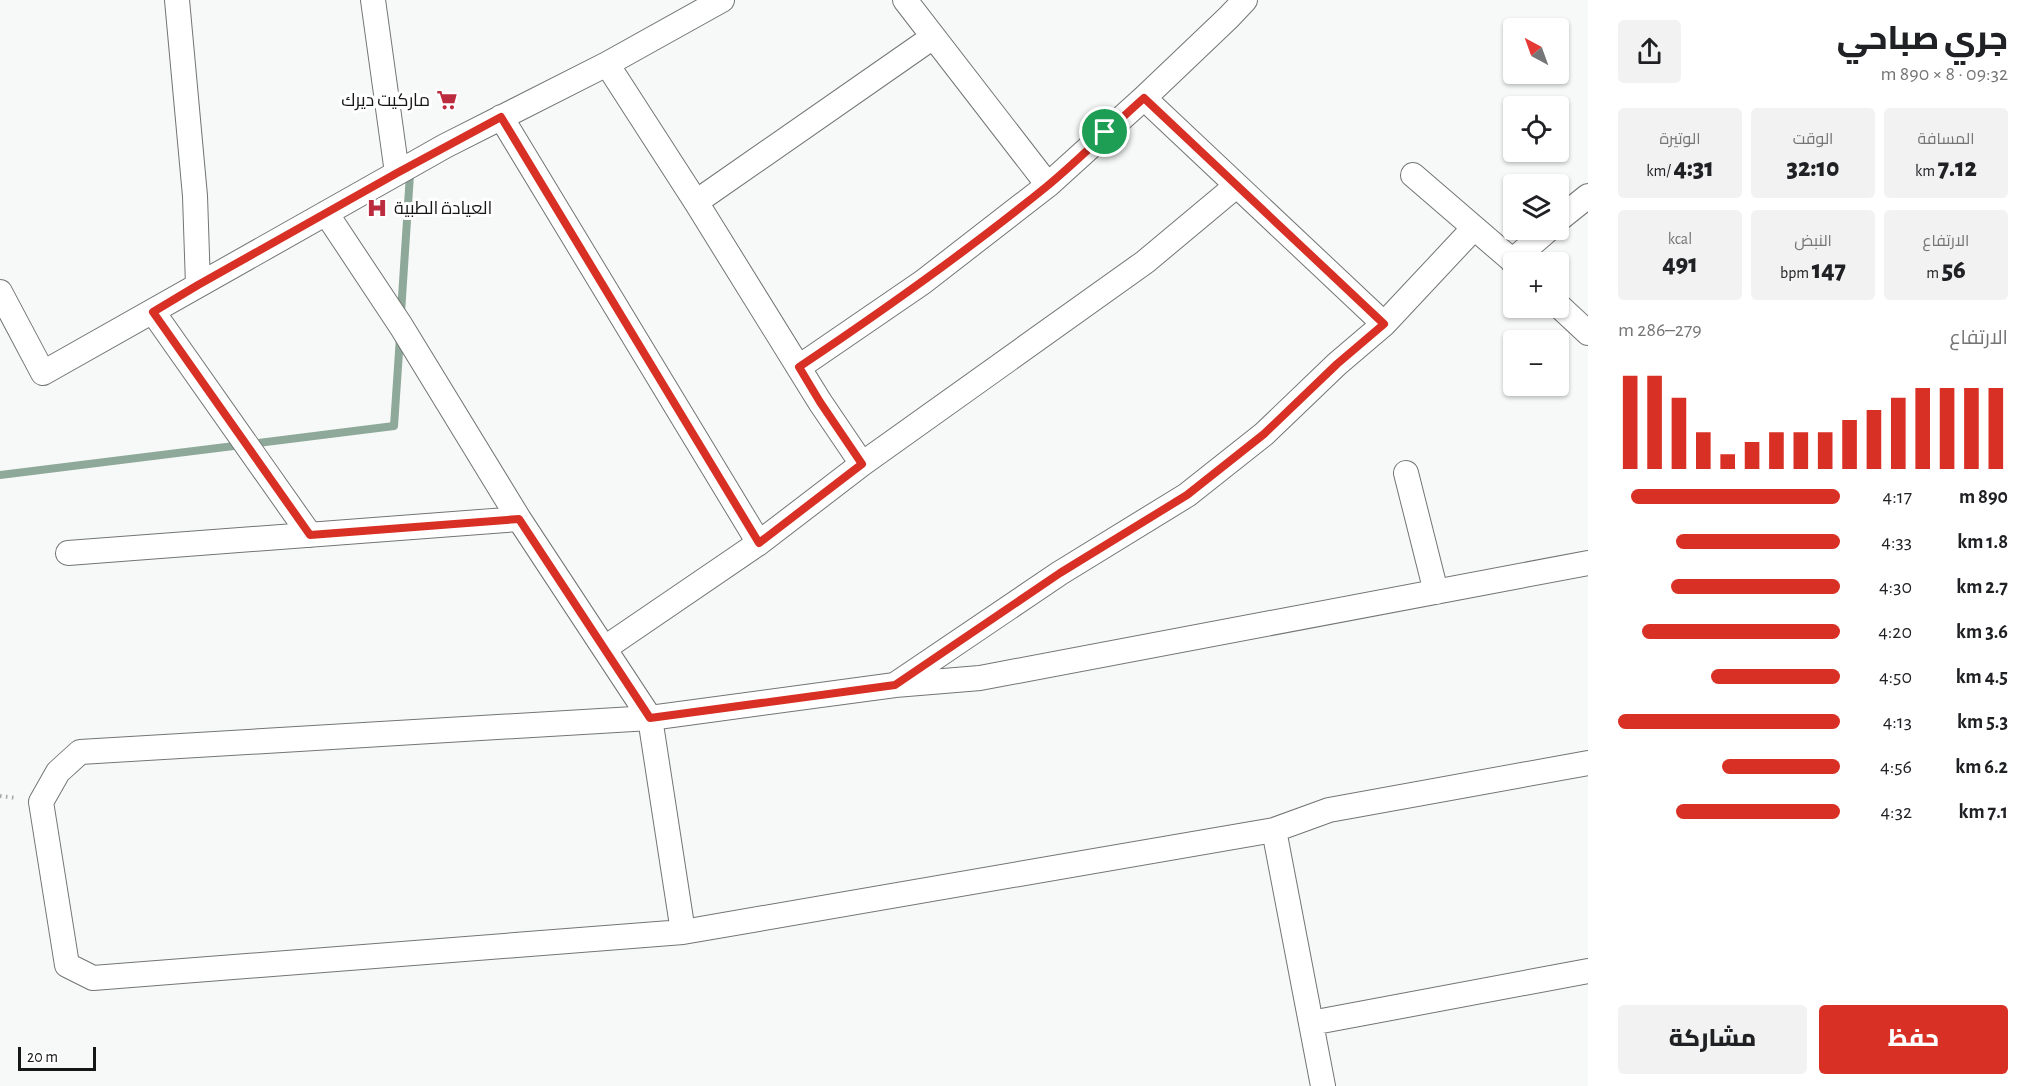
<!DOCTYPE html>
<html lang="ar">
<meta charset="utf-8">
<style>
body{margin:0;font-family:"Alegreya Sans",Cairo,sans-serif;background:#f2f2f2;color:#202124;direction:rtl;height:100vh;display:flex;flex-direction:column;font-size:22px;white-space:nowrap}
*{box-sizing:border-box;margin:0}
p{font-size:20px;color:#757577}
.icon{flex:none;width:33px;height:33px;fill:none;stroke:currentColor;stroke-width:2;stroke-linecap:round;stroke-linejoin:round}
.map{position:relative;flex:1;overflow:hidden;direction:ltr}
.details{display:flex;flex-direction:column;background:#fff;width:450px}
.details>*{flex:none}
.needle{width:39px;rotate:319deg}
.tools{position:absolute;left:1503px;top:18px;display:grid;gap:12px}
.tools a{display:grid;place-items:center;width:66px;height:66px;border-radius:6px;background:#fff;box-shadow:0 2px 4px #0004;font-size:30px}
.scale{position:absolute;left:18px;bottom:15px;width:78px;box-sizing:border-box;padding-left:6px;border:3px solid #151615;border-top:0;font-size:16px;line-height:21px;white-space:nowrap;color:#151615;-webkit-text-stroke:4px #fff;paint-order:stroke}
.pin{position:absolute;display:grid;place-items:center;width:51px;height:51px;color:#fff;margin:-26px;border:3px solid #fff;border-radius:50%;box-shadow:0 2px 6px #0007}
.round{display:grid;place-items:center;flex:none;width:63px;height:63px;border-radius:6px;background:#f2f2f2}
.head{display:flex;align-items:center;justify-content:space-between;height:102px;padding:0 30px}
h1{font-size:33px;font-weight:800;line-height:45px}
.figures{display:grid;grid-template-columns:repeat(3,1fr);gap:9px;height:102px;padding:6px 30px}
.figures div{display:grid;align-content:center;border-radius:6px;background:#f2f2f2;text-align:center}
.figures b{font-size:26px;font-weight:800}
.figures small{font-size:16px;font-weight:400}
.figures p{font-size:16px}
.chart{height:168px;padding:12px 30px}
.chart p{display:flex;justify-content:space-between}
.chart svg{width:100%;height:108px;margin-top:6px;stroke:#d93025;stroke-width:6}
.primary-button{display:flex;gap:12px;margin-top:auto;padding:12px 30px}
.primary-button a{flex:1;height:69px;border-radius:6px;background:#d93025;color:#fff;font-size:24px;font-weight:800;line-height:69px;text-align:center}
.primary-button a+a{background:#f2f2f2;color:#202124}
ul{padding:0 30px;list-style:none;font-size:20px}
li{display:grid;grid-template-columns:96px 72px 1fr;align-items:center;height:45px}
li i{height:15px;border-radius:8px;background:#d93025}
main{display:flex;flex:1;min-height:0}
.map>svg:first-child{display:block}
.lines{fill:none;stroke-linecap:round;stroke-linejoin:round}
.stream{stroke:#8ea899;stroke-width:8}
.street-casing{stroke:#727573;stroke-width:26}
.path{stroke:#a5a7a6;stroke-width:4;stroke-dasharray:1.5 4.5;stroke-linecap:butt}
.street{stroke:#fff;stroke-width:24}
.route-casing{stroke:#fff;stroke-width:12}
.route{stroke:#d93025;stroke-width:8}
.labels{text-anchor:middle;stroke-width:6;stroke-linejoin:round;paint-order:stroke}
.poi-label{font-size:18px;fill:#151615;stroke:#fff;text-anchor:end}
</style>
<main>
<section class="details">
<div class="head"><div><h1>جري صباحي</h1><p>09:32 · 8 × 890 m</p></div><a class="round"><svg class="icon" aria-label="share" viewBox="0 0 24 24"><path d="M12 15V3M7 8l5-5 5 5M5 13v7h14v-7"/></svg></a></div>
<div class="figures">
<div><p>المسافة</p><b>7.12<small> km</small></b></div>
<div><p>الوقت</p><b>32:10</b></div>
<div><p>الوتيرة</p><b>4:31<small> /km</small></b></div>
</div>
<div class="figures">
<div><p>الارتفاع</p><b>56<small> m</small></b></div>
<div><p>النبض</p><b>147<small> bpm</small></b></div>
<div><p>kcal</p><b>491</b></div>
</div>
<div class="chart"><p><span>الارتفاع</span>279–286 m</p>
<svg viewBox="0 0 160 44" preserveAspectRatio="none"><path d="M5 44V6M15 44V6M25 44V15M35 44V29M45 44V38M55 44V33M65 44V29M75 44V29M85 44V29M95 44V24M105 44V20M115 44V15M125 44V11M135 44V11M145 44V11M155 44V11"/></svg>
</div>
<ul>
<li><b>890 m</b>4:17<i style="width:94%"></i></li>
<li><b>1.8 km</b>4:33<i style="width:74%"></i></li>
<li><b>2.7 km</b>4:30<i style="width:76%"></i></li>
<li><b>3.6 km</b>4:20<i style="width:89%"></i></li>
<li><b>4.5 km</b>4:50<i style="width:58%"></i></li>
<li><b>5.3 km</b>4:13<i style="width:100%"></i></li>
<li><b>6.2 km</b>4:56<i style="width:53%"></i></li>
<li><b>7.1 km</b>4:32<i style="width:74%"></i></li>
</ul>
<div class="primary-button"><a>حفظ</a><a>مشاركة</a></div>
</section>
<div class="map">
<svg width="1588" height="1086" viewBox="0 0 1588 1086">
<rect width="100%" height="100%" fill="#f6f9f7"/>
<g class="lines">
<!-- stream -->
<path class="stream" d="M401,313L410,174
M0,475L394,426L400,337"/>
<!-- street casing -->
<g class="street-casing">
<path id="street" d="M177,0L195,196L198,285
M373,0L397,173
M905,0L1048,185
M607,64L696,202L820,402L862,464
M1144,98L1384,324
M501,117L759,543
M1413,175L1514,262
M696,202L933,37
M326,213L401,326L519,519L650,718L683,932
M1558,220L1588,196
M1512,261L1548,230
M0,292L43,373L445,146L607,64L722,0
M1558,305L1588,333
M153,312L310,535
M799,367L923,282L1048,185L1144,98L1229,17L1245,0
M1406,473L1436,592
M68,553L519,519
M1588,563L980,678L895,685L650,718L80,752L58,772L41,802L67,965L93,978L683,932L1274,830L1329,810L1588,763
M605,648L759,543L862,464L1145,262L1236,186
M896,684L1060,573L1187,495L1264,434L1337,364L1384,324L1473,229
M1274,830L1323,1086
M1311,1023L1588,971"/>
</g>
<!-- path -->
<path class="path" d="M0,796L17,798"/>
<!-- street -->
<use href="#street" class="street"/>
</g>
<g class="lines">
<!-- route casing -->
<g class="route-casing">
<path id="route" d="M1144,98L1384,324L1337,364L1264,434L1187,495L1060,573L895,685L650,718L519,519L310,535L153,312L198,285L397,173L501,117L759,543L862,464L820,402L799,367C884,310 966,252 1046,187C1080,159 1111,127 1144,98Z"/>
</g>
<!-- route -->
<use href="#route" class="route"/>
</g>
<!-- icons -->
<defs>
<g id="supermarket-bare" transform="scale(1.62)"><path d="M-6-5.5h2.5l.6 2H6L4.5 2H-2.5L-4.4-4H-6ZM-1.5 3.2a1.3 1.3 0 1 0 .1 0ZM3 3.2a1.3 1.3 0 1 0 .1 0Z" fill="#bc2c3f" stroke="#fff" stroke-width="2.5" paint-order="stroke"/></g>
<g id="hospital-bare" transform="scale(1.62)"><path d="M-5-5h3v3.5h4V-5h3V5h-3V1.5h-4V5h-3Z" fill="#bc2c3f" stroke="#fff" stroke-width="2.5" paint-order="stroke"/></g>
</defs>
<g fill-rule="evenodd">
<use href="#supermarket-bare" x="447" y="100"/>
<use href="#hospital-bare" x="377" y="208"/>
</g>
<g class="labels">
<!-- poi labels -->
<g class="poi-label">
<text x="430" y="106">ماركيت ديرك</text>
<text x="394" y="214" text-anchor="start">العيادة الطبية</text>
</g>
</g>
</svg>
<div class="tools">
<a><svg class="needle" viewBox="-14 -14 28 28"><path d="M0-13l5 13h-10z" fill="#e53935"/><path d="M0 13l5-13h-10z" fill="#757577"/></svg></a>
<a><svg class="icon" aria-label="locate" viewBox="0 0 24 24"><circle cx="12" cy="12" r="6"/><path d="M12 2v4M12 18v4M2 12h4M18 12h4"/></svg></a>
<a><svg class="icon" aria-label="layers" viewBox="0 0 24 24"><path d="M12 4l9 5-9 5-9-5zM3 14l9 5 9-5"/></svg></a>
<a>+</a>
<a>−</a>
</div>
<div class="scale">20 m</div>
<div class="pin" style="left:1105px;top:132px;background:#1e9e55"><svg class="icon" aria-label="arrive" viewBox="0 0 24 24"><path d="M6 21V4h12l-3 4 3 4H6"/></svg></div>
</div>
</main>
